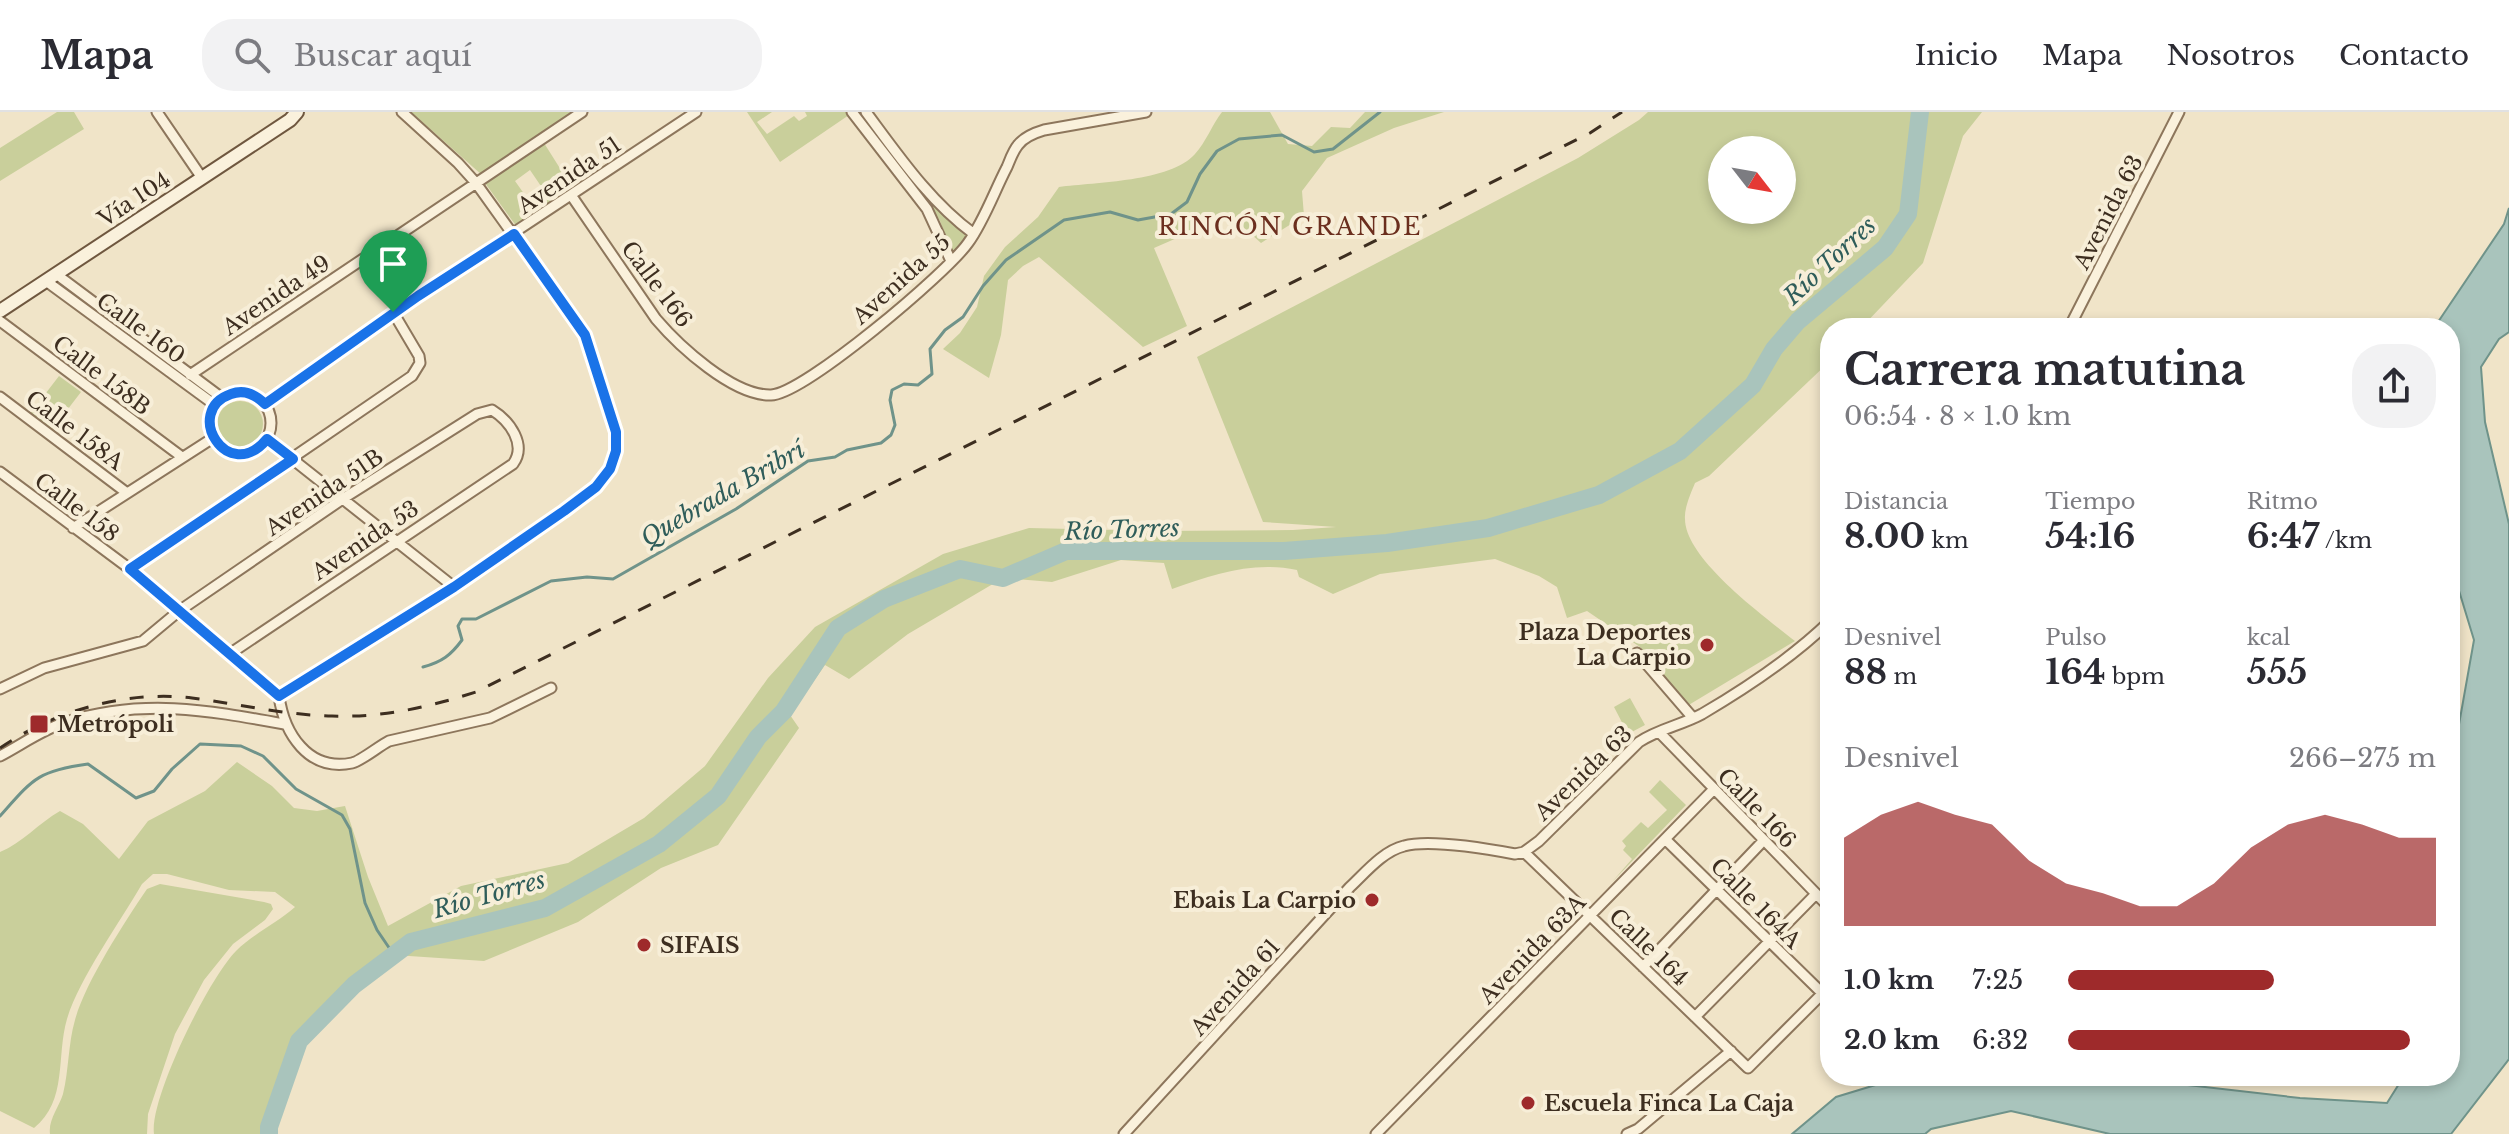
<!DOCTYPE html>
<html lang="es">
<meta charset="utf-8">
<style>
body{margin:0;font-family:"Libre Baskerville",serif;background:#f2f2f3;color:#2b2b33;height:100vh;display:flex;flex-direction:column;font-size:30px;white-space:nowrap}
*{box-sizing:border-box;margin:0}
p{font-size:26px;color:#7c7c81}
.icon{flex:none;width:44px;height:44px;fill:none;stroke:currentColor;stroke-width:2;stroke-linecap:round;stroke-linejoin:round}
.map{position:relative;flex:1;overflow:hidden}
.sheet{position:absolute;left:1820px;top:206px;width:640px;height:768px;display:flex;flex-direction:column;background:#fff;border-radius:32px;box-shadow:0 4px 12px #0003}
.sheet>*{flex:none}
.needle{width:52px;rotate:121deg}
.controls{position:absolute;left:1708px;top:24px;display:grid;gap:16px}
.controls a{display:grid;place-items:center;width:88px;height:88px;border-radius:50%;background:#fff;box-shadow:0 4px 12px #0003;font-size:40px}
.pin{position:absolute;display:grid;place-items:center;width:68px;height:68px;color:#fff;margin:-82px -34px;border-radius:50% 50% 50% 0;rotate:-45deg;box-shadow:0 0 8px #0007}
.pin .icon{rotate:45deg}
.round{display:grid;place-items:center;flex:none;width:84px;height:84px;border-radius:32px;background:#f2f2f3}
.summary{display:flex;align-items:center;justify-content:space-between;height:136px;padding:0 24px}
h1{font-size:44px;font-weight:800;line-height:60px}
.stats{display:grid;grid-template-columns:repeat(3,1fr);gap:12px;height:136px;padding:8px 24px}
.stats div{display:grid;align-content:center}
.stats b{font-size:34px;font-weight:800}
.stats small{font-size:22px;font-weight:400}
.stats p{font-size:22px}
.chart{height:224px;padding:16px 24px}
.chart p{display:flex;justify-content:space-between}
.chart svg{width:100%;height:144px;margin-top:8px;fill:#9e2a2b;opacity:.7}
ul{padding:0 24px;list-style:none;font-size:26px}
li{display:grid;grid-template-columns:128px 96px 1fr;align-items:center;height:60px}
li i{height:20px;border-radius:10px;background:#9e2a2b}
header{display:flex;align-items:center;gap:48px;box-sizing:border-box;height:112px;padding:0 40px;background:#fff;border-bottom:2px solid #e1e1e2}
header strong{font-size:38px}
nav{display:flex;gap:44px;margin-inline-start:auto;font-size:28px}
.search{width:560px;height:72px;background:#f2f2f3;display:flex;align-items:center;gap:20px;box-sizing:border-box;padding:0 28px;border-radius:32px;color:#7c7c81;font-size:30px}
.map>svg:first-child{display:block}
.green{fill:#c9cf9b;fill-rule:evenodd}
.water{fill:#a9c4bc;stroke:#6f938a;stroke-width:2}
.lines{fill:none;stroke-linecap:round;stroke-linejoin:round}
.stream{stroke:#6f938a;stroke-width:3}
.river{stroke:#a9c4bc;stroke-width:18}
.street-casing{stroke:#8d765c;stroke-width:13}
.secondary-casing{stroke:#6f573f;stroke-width:16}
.street{stroke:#faf1dc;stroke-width:9}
.secondary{stroke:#faf1dc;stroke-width:12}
.rail{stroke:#3d2e20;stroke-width:3;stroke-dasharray:14 14;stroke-linecap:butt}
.route-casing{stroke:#fff;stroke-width:16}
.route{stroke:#1a73e8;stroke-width:10}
.poi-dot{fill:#9e2a2b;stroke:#f7eed8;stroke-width:3}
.labels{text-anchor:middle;stroke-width:8;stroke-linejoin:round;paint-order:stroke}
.street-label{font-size:22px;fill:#3d2e20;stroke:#f7eed8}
.poi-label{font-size:22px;font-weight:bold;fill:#3d2e20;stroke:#f7eed8;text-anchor:start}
.neighbourhood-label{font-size:24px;letter-spacing:2px;fill:#6b2e1e;stroke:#f7eed8}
.water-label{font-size:24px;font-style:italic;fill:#2f5d5a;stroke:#f7eed8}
</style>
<header>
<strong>Mapa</strong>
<div class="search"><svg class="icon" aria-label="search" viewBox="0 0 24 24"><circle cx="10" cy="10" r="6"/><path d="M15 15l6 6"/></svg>Buscar aquí</div>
<nav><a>Inicio</a><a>Mapa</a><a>Nosotros</a><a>Contacto</a></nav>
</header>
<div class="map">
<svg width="2509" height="1022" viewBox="0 0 2509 1022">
<rect width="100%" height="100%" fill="#f0e4c8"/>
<!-- green -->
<path class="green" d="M57,0H74L84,17L0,69V36Z
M411,0H577L482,63Z
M747,0H772L757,10L767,22L794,4L799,9L807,4L805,0H847L849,3L780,50Z
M1222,0H1270L1288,32L1312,34L1331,15L1350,16L1365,0H1444L1394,16L1327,46L1302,79L1304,104L1261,131L1232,105L1192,124L1186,122L1154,136L1187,214L1143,235L1039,145L1023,154L1008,168L1001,223L989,266L943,237L960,221L977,195L984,164L1005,135L1038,105L1059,75C1096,70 1170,70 1195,42C1206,30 1212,13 1222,0Z
M1648,0H1982L1963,24L1923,151L1861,216H1830V249L1709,364L1695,371C1691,381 1684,396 1685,407C1685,447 1765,505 1795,529L1687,594L1640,535L1587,499L1567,506L1557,475L1539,464L1495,447L1380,462L1333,482L1299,465L1297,458C1253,449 1214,462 1172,477L1164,451L1121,448L1052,470L1003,466L908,522L849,567L825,553L790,603L799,616L718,733L661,756L578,810L484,849L394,843L354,873L299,929L269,1015V1022H154C149,987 209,866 236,839C253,822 277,811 295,795L275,780L229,778L167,762H153L142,772C120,810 79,867 67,907C56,944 68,989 34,1016L0,999V740C22,731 39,711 60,699L83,712L119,747L148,709L205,679L237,650L272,674L294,696L317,699L345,694L368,765L388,814L461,774L568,751L644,706L705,654L768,566L815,515L943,442L1029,416L1159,419L1293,418L1336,415L1263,410L1197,245L1578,46L1639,8ZM1722,38H1782V98H1722Z
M544,31L573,77L517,115L485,71ZM530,58L547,83L532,93L515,69Z
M925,82L971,122L952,143L940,109L923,84Z
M59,264L81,280L51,319L29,303Z
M217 312a23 23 0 1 1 46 0a23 23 0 1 1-46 0Z
M1630,586L1645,613L1628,622L1614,595Z
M1660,668L1686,693L1612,770L1632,747L1623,738L1626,734L1622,729L1641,710L1648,716L1667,698L1649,680Z
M160,772L264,790L271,792L273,797L265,808L233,832L204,868L175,922L148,1002L147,1022H50C48,1008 59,995 63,982C69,958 68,932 75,908C85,871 124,811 147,777Z"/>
<!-- water -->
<path class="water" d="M2509,96V220L2499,227L2481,255L2485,310L2509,412V947L2451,1022H2110L2011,999L1931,1017L1925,1022H1792L1836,985L1905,964H2109L2300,986L2387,991L2404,964H2450V663L2474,528L2450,449V216H2434L2504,112Z"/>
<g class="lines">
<!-- stream -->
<path class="stream" d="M423,555C442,550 451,543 462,528L458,514L462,507H476L551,469L587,465L613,467L736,397L808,349L835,345L847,338L881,331L891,323L895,313L890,288L892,278L904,272L918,273L932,262L930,237L945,218L963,205L983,174L1006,148L1064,108L1110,100L1138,108L1171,102L1187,90L1200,62L1217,39L1239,27L1282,23L1314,40L1333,37L1380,0
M0,704C33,667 37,659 88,652L136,686L154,679L172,657L200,632L241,634L263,644L296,677L342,703L350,717L365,791L377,818L394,843"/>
<!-- river -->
<path class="river" d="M269,1022V1015L299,929L354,873L411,830L545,796L659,732L718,684L758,625L784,599L838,516L884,487L960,457L1003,466L1066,439H1284L1387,431L1488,416L1599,383L1680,339L1753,273L1774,237L1798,209L1885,136L1908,102L1920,0"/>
<!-- street casing -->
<g class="street-casing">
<path id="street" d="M157,0L202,66
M852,0L927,97L951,149
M866,0C898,43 930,90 974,122
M571,83L656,207C679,234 733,284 771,283C804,282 947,161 968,131C984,109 994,80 1007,55C1010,48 1013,39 1018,33C1024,25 1034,21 1044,18L1146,0
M56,162L222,286
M46,169L215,293
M0,209L182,345
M2069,216L2179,0
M190,263L582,0
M209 311a31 31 0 1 1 62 0a31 31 0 1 1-62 0Z
M0,285L127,381
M265,292L418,184L696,0
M267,327L454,475
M0,360L130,457L279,584
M73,416L213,326
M130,457L412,264L420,251L419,244L393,200
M1637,541L1693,606
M0,577L44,556L143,529L179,499L344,386L477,302L492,298C510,309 527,333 513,352L231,541
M279,584L454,475L564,399L596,375L610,357L616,339V320L585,223L476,71L458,51L402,0
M279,584C284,621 308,660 352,651C361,649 379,634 389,629L490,606L551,576
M1659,620L1830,796
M0,644C21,633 43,617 66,610C143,586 207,598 284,612
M1665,727L1822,881
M1524,740L1748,956L1830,874
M1524,740L1539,729L1639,630C1658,617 1682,613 1702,602C1748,575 1792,546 1830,509
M1643,855L1764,728
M1695,905L1816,782
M1124,1022L1350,775C1365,761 1383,739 1404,734C1430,727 1488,737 1515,742L1524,740
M1376,1022L1714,677
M1627,1022L1638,1017L1731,939"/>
</g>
<!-- secondary casing -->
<g class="secondary-casing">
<path id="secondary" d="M0,199L290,8L297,0"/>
</g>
<!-- street -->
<use href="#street" class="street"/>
<!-- secondary -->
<use href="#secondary" class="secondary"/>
<!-- rail -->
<path class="rail" d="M0,636C54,599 126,578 192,586C239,592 284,603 332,604C382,606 429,595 476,580L1590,21L1622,0"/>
</g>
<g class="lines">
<!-- route casing -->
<g class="route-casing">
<path id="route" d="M514,122L585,223L616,320V339L610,357L596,375L564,399L454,475L279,584L130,457L293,347L267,327C228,374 182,299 231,282C244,277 256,283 265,292L418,184Z"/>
</g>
<!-- route -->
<use href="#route" class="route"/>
</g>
<!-- markers -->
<g class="poi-dot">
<circle cx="1707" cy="533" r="8"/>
<rect x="29" y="602" width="20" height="20" rx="4"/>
<circle cx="1372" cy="788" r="8"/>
<circle cx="644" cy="833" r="8"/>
<circle cx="1528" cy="991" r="8"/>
</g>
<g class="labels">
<!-- street labels -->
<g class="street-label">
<text transform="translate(569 63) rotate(-34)" y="8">Avenida 51</text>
<text transform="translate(134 87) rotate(-33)" y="8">Vía 104</text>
<text transform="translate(2108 100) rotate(-63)" y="8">Avenida 63</text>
<text transform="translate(901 167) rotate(-42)" y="8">Avenida 55</text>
<text transform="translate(657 172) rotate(53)" y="8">Calle 166</text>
<text transform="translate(276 183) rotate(-34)" y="8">Avenida 49</text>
<text transform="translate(141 216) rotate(36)" y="8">Calle 160</text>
<text transform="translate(102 263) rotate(37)" y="8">Calle 158B</text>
<text transform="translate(75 318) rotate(37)" y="8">Calle 158A</text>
<text transform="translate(324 380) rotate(-34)" y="8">Avenida 51B</text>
<text transform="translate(77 395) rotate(37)" y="8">Calle 158</text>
<text transform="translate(365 428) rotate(-34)" y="8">Avenida 53</text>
<text transform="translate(1583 661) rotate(-44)" y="8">Avenida 63</text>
<text transform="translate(1757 696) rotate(46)" y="8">Calle 166</text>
<text transform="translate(1756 791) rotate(45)" y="8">Calle 164A</text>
<text transform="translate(1649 835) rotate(44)" y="8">Calle 164</text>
<text transform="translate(1532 837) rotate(-46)" y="8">Avenida 63A</text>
<text transform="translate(1235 875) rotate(-48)" y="8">Avenida 61</text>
</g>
<!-- poi labels -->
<g class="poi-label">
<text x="1691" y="528" text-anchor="end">Plaza Deportes<tspan x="1691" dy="25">La Carpio</tspan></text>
<text x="57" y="620">Metrópoli</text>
<text x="1356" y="796" text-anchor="end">Ebais La Carpio</text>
<text x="660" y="841">SIFAIS</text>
<text x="1544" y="999">Escuela Finca La Caja</text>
</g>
<!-- neighbourhood labels -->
<g class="neighbourhood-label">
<text x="1290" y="123">RINCÓN GRANDE</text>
</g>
<!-- water labels -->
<g class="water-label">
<text transform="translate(1830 149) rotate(-43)" y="8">Río Torres</text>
<text transform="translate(723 382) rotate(-30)" y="8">Quebrada Bribrí</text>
<text transform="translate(1122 418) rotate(-2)" y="8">Río Torres</text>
<text transform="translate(489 783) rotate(-16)" y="8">Río Torres</text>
</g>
</g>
</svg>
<div class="controls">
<a><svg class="needle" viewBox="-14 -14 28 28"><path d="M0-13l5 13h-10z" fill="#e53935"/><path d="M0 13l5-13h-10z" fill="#7c7c81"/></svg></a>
</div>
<div class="pin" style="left:393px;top:200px;background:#1e9e55"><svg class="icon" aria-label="arrive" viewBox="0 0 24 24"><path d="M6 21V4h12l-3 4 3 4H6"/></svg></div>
<section class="sheet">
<div class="summary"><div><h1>Carrera matutina</h1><p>06:54 · 8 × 1.0 km</p></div><a class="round"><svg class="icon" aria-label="share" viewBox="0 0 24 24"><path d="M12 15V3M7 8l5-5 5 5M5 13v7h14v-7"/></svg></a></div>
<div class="stats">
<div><p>Distancia</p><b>8.00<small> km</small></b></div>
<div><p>Tiempo</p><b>54:16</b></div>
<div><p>Ritmo</p><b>6:47<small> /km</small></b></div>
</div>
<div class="stats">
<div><p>Desnivel</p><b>88<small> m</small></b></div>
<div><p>Pulso</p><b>164<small> bpm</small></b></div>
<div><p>kcal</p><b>555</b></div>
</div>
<div class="chart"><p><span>Desnivel</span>266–275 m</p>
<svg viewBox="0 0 160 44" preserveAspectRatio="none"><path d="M0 44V17L10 10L20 6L30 10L40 13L50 24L60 31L70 34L80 38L90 38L100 31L110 20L120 13L130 10L140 13L150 17L160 17V44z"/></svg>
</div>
<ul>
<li><b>1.0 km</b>7:25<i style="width:56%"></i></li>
<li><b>2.0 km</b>6:32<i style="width:93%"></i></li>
</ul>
</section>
</div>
